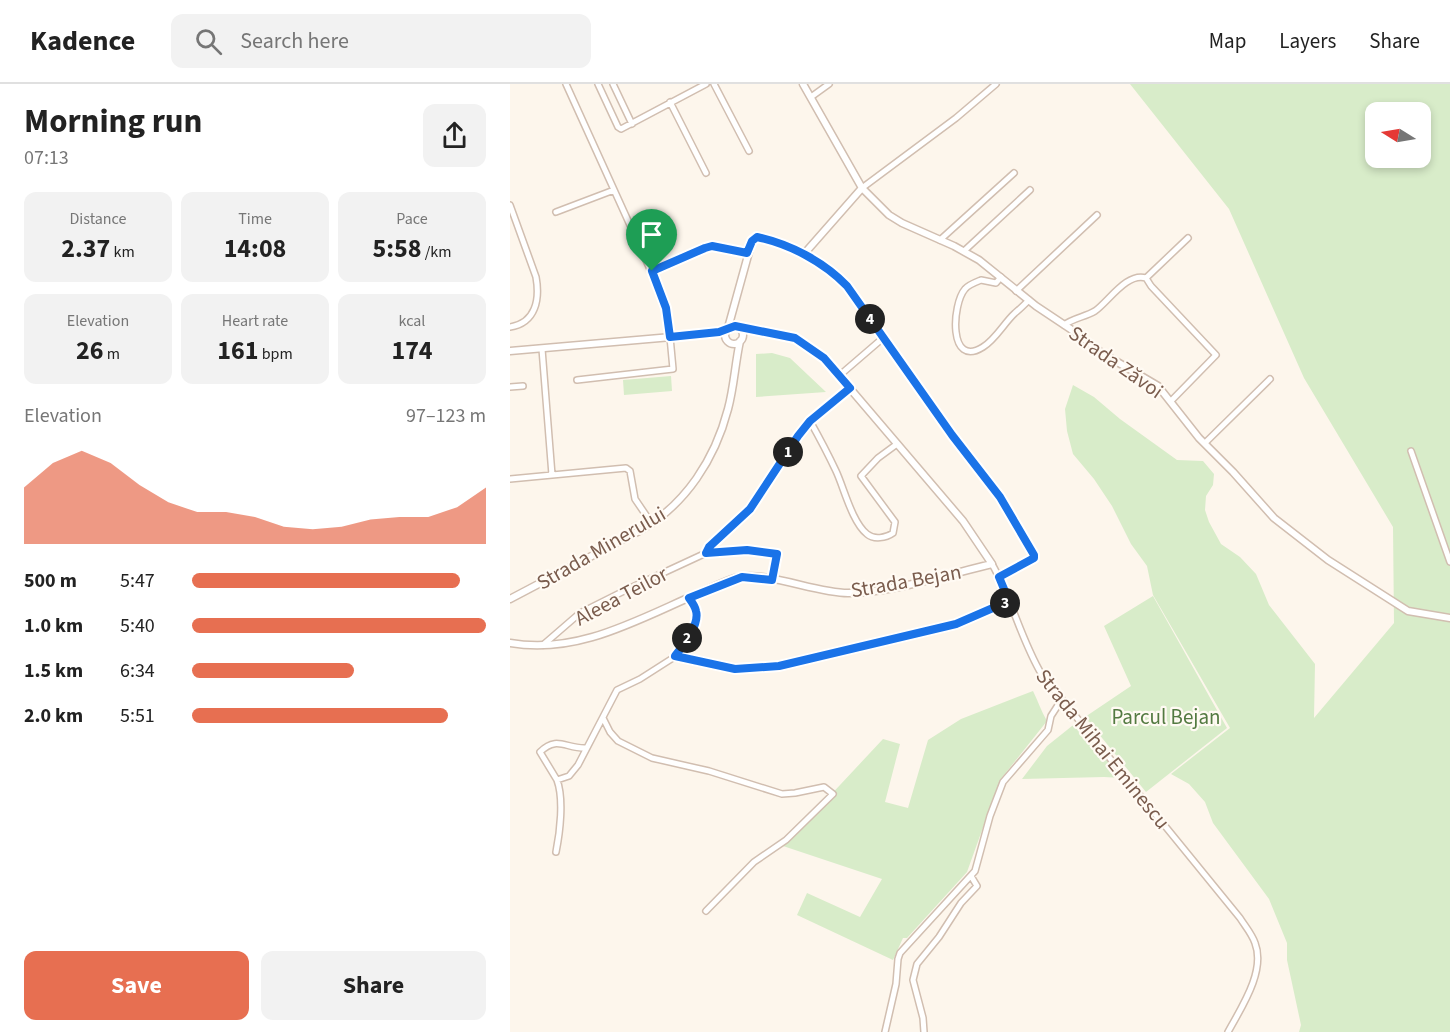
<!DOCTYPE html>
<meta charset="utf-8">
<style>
body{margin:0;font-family:"Source Sans 3",sans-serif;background:#f2f2f2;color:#222;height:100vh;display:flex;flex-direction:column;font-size:22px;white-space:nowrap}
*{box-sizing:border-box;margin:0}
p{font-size:20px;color:#767676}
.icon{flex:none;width:33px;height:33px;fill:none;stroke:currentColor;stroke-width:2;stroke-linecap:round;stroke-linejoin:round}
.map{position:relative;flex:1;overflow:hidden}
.details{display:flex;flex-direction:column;background:#fff;width:510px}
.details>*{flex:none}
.needle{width:39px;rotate:281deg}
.buttons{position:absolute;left:855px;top:18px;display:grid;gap:12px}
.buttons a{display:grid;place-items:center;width:66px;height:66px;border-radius:12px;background:#fff;box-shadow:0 3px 9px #0003;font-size:30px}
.pin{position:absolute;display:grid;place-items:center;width:51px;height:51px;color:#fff;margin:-62px -26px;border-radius:50% 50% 50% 0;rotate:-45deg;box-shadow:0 0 6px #0007}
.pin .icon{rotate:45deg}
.km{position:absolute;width:30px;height:30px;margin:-15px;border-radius:50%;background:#222;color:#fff;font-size:16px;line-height:30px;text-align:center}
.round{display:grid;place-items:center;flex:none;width:63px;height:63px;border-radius:12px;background:#f2f2f2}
.head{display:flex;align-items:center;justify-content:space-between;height:102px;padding:0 24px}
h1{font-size:33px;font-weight:700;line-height:45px}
.stats{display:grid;grid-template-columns:repeat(3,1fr);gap:9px;height:102px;padding:6px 24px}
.stats div{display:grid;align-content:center;border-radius:12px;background:#f2f2f2;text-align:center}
.stats b{font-size:26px;font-weight:700}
.stats small{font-size:16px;font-weight:400}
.stats p{font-size:16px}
.chart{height:168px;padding:12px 24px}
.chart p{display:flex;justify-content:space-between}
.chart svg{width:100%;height:108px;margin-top:6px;fill:#e76f51;opacity:.7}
.action{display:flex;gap:12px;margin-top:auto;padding:12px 24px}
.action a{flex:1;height:69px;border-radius:12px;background:#e76f51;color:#fff;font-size:24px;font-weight:700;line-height:69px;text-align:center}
.action a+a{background:#f2f2f2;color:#222}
ul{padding:0 24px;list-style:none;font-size:20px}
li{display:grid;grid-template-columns:96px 72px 1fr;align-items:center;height:45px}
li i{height:15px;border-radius:8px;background:#e76f51}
header{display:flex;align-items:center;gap:36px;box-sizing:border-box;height:84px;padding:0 30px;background:#fff;border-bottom:2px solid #e0e0e0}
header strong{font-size:28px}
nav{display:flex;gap:33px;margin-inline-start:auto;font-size:21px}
.search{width:420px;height:54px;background:#f2f2f2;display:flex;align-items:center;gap:15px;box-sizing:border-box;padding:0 21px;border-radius:12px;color:#767676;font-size:22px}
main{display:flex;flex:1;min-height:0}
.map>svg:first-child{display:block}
.green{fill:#d8ecc9;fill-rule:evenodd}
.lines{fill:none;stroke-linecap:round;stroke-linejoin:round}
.minor-casing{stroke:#d1beb0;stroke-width:8}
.tertiary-casing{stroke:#d1beb0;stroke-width:9}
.minor{stroke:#fff;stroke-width:5}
.tertiary{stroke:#fff;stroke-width:6}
.route-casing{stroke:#fff;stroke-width:12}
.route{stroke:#1a73e8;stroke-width:8}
.labels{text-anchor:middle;stroke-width:4.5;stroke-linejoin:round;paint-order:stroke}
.street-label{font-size:21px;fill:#7a5c4d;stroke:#fffaf3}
.park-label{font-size:21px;fill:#537a41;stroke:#fffaf3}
</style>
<header>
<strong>Kadence</strong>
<div class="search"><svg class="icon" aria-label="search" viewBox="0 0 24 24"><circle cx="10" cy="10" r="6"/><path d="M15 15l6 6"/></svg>Search here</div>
<nav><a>Map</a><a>Layers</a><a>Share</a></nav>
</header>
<main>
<section class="details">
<div class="head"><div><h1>Morning run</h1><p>07:13</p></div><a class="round"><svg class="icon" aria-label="share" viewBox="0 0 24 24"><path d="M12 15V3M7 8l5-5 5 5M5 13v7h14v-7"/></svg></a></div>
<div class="stats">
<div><p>Distance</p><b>2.37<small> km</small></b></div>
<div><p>Time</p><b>14:08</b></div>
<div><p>Pace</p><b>5:58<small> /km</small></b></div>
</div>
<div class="stats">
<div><p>Elevation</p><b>26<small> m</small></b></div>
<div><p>Heart rate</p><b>161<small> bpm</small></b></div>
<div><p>kcal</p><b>174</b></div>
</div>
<div class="chart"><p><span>Elevation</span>97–123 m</p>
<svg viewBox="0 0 160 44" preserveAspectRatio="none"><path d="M0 44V21L10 11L20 6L30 11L40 20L50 27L60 31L70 31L80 33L90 37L100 38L110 37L120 34L130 33L140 33L150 29L160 21V44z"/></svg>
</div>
<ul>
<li><b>500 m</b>5:47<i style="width:91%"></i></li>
<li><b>1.0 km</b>5:40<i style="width:100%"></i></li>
<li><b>1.5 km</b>6:34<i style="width:55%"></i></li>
<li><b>2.0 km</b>5:51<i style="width:87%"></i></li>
</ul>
<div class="action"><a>Save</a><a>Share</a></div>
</section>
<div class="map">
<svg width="940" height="948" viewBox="0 0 940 948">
<rect width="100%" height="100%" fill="#fdf6ec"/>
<!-- green -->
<path class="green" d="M620,0H940V948H789L791,941L777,876V859L759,815L703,739L695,718L679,700L661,690L720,644L643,511L637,482L621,460L602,422L584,395L563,370L557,347L555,325L563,301L584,313L610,335L667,376L693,377L704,390L703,401L696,412L695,426L699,438L711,460L730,473L746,490L759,521L805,580L804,634L884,539L883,443L794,294L719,125ZM866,28H910V74H866Z
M262,269L280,274L316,308L246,313V270Z
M161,292L162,307L114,311L113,296Z
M643,512L717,644L636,708L575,633L621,602L594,542Z
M523,607C528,617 531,627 537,637L490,696L457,788L397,854H393L383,876L287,831L297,809L350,833L372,795L273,762L373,655L390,660L375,718L398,724L418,656L451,635Z
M567,638L612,694L594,693L512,695L537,662Z"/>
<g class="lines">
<!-- minor casing -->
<g class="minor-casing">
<path id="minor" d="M56,0L154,216L160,253L163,285L67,296
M88,0L108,43L111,45L196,0
M103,0L122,40
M204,0L239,67
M301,13L319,0
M160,18L196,89
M352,104L446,34L486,0
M0,121L26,193C30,215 26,239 0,243
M46,128L104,106
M430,156L504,89
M454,167L520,106
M294,170L320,186L337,202L442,351L490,413L524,471V474L489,493
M142,187L195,164L202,162L237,169
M491,193L486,199L471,196C466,198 458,201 455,205C442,220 438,285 473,263C486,255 494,239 505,229C510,225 514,221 519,216
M636,194L641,202L706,271L661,317
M506,207L587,131
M554,241C563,234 575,233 585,227C599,217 617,188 636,194L678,154
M32,265L42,391
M330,291L373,254
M0,303L13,302
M300,337C309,353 318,370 326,387C334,404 342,438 357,450C364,456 376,454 383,449L385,438L351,392L368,374L387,360
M695,359L760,295
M901,367L940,478
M0,395L116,384L120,387L125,415L142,440
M196,469L199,463L240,425L288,352L300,337L340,304
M482,480C502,515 511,556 532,591L730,834C735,842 742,850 745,859C756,887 731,924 718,948
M179,514C182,518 185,522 186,527C190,541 173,562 166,572L225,585L269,582L446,540L499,517
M33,561L70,529L114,507L196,469L237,466L267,470L262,496
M93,634L100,648L108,657L142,674L199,687L272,710L285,709L314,703L323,710L276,756L244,778L196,827
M47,696L30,668C47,651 56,665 76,664
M46,768C50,748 54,715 47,696L59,692L68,681L107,606L130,595L166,572
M375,948L386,900L388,875L390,869L465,787L480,732L493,698L538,646L541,632L552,615
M414,948L413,934L403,896L407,880L429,853L451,819L467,802L461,792"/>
</g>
<!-- tertiary casing -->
<g class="tertiary-casing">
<path id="tertiary" d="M293,0L352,104L379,131L392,139L444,162L469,176L526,222L565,248L592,269L648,302L689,354L723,388L764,434L818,476L898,527L940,534
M215 251a9 9 0 1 1 18 0a9 9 0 1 1-18 0Z
M218,244L242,157L247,153L254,154L294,170L352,104
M0,267L196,250L217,246
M0,515L131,446C176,420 205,375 218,325C224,303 225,280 230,257
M0,559C67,571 127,536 187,510C200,505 212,498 225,494C255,486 305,509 338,509C381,509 439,490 482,480L453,437L314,274L285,254L229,243"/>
</g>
<!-- minor -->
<use href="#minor" class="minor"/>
<!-- tertiary -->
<use href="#tertiary" class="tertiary"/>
</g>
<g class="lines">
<!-- route casing -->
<g class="route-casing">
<path id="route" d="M247,153C280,160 314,178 337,202L442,351L490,413L524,471V474L489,493L499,517L446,540L269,582L225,585L165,572C173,562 190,541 186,527C185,522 182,518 179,514L232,493L262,496L267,470L237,466L196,469L199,463L240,425L288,352L300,337L340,304L314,274L285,254L225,242L209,248L160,253L156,224L142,187L195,164L202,162L237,169L242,157Z"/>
</g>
<!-- route -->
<use href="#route" class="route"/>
</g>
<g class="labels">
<!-- street labels -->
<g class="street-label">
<text transform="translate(606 278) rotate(35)" y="7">Strada Zăvoi</text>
<text transform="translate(91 464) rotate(-30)" y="7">Strada Minerului</text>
<text transform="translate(396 497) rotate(-10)" y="7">Strada Bejan</text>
<text transform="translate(111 512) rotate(-28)" y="7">Aleea Teilor</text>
<text transform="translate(593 665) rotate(51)" y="7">Strada Mihai Eminescu</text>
</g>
<!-- park labels -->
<g class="park-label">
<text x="656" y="640">Parcul Bejan</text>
</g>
</g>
</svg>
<div class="buttons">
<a><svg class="needle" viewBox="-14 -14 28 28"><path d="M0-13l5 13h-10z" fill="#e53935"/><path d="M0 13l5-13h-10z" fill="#767676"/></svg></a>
</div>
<div class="pin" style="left:142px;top:187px;background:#1e9e55"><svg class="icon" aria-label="arrive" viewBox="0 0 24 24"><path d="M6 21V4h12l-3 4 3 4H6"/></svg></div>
<b class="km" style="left:278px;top:368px">1</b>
<b class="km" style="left:177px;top:554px">2</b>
<b class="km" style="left:495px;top:519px">3</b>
<b class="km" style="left:360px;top:235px">4</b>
</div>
</main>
